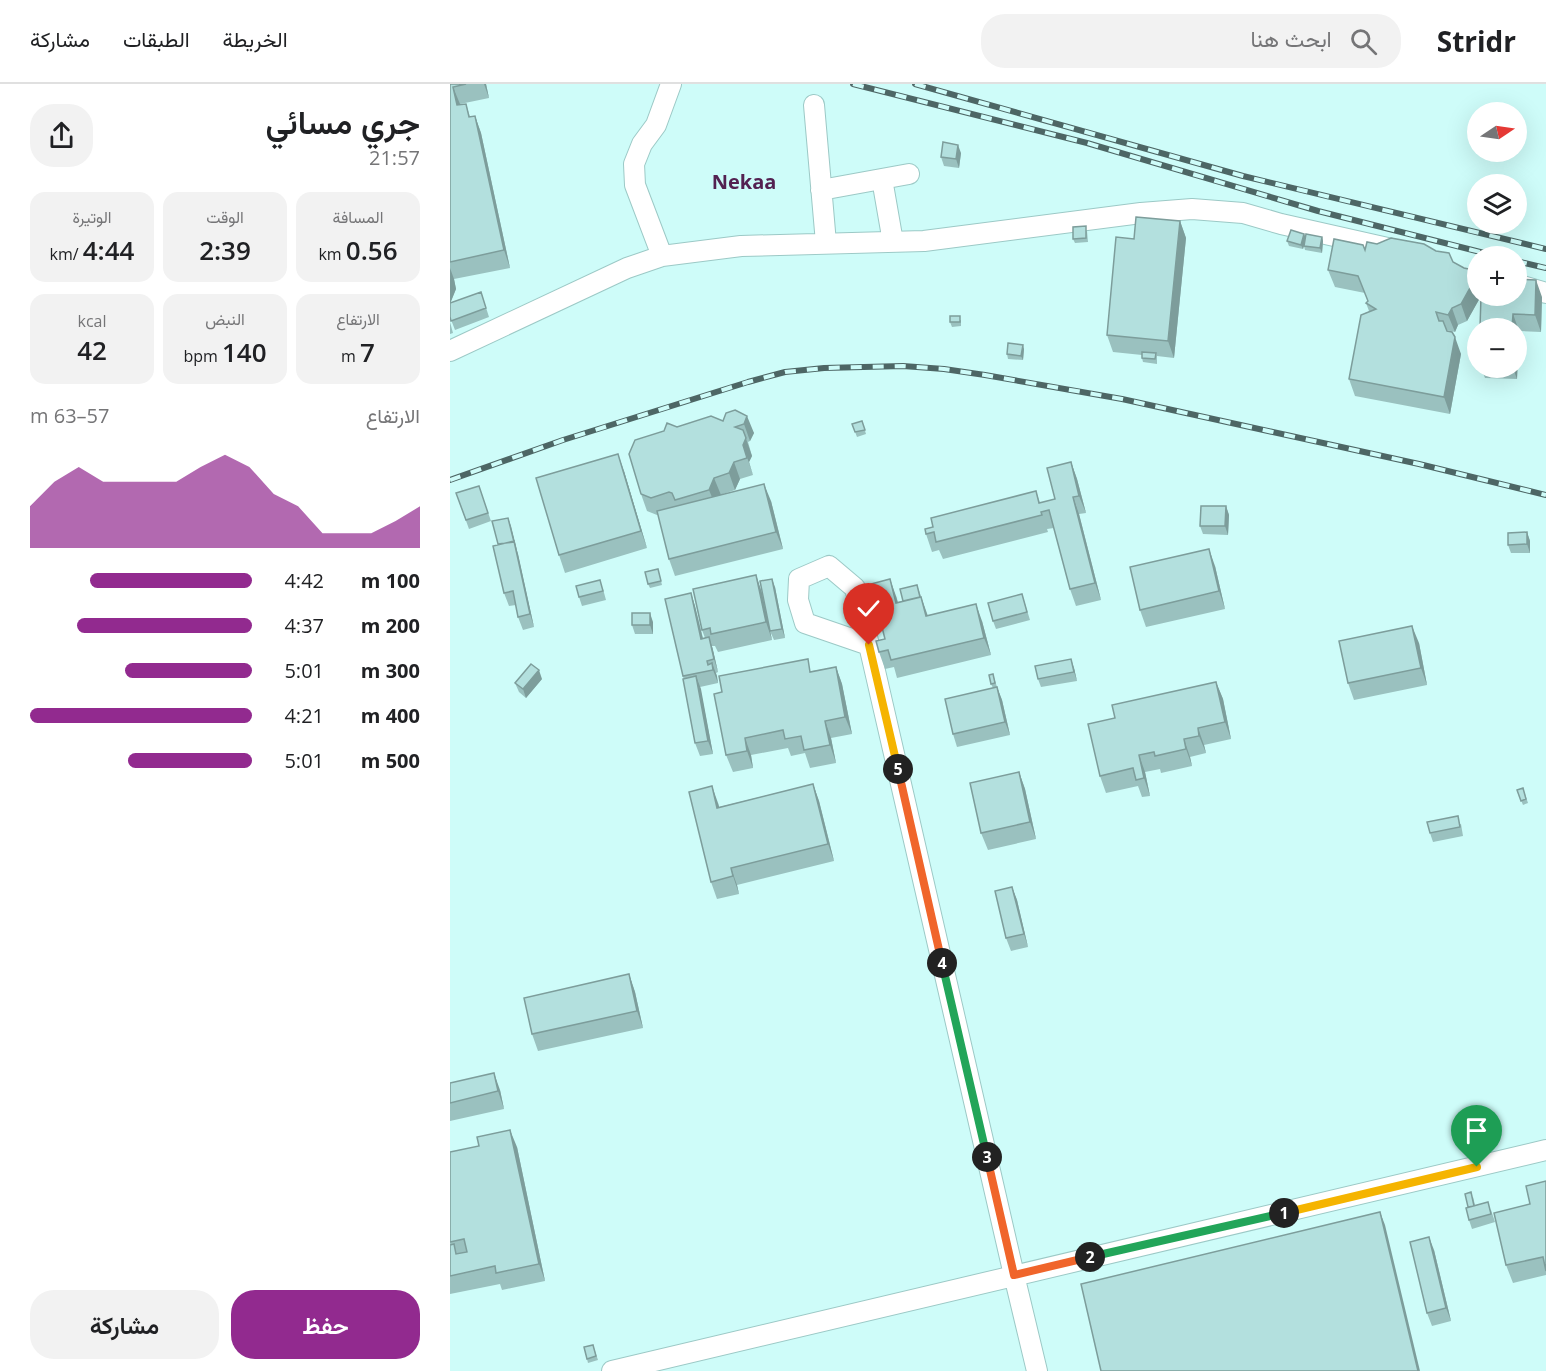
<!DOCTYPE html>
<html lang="ar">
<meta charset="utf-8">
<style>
body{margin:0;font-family:"Open Sans",Vazirmatn,sans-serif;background:#f2f2f2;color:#202124;direction:rtl;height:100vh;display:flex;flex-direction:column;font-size:22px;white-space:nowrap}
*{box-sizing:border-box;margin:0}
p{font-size:20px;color:#757577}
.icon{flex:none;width:33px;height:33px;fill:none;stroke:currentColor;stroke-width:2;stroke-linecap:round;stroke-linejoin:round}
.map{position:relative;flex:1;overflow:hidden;direction:ltr}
.sheet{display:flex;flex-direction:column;background:#fff;width:450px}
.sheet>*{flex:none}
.needle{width:39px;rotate:77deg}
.buttons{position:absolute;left:1017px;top:18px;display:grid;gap:12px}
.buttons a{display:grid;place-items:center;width:60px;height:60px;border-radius:50%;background:#fff;box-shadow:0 6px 24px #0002;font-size:30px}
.pin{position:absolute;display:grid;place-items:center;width:51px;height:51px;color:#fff;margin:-62px -26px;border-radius:50% 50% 50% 0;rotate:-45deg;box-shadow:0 0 6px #0007}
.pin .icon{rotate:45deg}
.km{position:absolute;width:30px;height:30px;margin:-15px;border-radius:50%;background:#222;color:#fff;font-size:16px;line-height:30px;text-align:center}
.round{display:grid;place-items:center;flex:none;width:63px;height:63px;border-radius:24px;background:#f2f2f2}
.summary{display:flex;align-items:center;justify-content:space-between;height:102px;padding:0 30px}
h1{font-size:33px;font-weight:600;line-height:45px}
.figures{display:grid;grid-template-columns:repeat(3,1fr);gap:9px;height:102px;padding:6px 30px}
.figures div{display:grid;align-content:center;border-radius:15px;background:#f2f2f2;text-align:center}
.figures b{font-size:26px;font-weight:600}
.figures small{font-size:16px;font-weight:400}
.figures p{font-size:16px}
.chart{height:168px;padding:12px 30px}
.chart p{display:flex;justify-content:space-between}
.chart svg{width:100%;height:108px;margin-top:6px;fill:#922a8f;opacity:.7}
.button{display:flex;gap:12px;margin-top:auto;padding:12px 30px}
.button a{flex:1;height:69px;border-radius:24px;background:#922a8f;color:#fff;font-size:24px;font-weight:600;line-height:69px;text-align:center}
.button a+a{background:#f2f2f2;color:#202124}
ul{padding:0 30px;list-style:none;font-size:20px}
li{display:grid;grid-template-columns:96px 72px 1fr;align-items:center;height:45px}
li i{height:15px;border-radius:8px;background:#922a8f}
header{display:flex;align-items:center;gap:36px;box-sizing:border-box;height:84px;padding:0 30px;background:#fff;border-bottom:2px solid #e0e0e0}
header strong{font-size:28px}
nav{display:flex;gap:33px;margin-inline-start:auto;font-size:21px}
.search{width:420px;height:54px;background:#f2f2f2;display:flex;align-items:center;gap:15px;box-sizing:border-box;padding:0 21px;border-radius:24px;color:#757577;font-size:22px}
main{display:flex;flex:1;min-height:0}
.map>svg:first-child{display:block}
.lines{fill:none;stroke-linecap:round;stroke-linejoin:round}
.minor-casing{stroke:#9cc9c6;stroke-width:22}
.minor{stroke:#fff;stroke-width:20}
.rail-casing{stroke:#4d6665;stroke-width:6}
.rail{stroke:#cefcf9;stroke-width:4;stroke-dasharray:11;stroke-linecap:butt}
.wall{fill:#9ac1bf}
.shaded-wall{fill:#7d9d9b}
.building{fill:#b3e0de;stroke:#7d9d9b;stroke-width:1.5}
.split-1-casing{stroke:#fff;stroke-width:12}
.split-2-casing{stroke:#fff;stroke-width:12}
.split-3-casing{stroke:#fff;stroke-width:12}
.split-4-casing{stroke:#fff;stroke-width:12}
.split-5-casing{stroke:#fff;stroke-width:12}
.split-6-casing{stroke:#fff;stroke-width:12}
.split-1{stroke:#f5b400;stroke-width:8}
.split-2{stroke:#22a559;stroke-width:8}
.split-3{stroke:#f0652b;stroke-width:8}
.split-4{stroke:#22a559;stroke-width:8}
.split-5{stroke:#f0652b;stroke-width:8}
.split-6{stroke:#f5b400;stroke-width:8}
.labels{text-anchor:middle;stroke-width:6;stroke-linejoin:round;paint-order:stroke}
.quarter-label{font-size:20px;font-weight:bold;fill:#532151;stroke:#cefcf9}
</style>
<header>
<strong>Stridr</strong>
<div class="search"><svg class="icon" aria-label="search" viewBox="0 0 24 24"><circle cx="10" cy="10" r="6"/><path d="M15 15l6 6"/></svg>ابحث هنا</div>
<nav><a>الخريطة</a><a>الطبقات</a><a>مشاركة</a></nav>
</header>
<main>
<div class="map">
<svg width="1096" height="1287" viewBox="0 0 1096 1287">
<rect width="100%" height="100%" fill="#cefcf9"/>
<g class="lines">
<!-- minor casing -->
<g class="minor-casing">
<path id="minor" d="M364,21L376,159
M432,95L443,158
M371,106L459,90
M212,172L185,101L184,80L192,60L206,41L221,0
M1066,200L1096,209
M0,267L177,184L212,172L291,162L474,157L691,129L742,125L793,129L831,140L942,165
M419,561L355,539L348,516L349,495L379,482L405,504L419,561L564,1191L587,1287
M162,1287C473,1211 785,1140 1096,1066"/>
</g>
<!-- minor -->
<use href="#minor" class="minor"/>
<!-- rail casing -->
<g class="rail-casing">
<path id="rail" d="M403,0L637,59L868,127L1046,172
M465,0L793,92L1096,165
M1066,177L1096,184
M0,396L113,356L298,298L335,288L374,284L453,282L494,285L535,291L672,315L969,380L1096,411"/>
</g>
<!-- rail -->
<use href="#rail" class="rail"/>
</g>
<!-- wall -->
<path class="wall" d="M0,0H36L39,14L10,20V21L16,20L20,33L25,32L31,49L60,184L4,195L6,205L0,219L31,208L39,233L5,246L0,233Z
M511,69L509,84L494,82L491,73Z
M730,137L736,154L724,274L707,272V280L693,278L692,274V271L663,268L657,251L684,155Z
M637,147L638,158L625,159L623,155Z
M854,150L855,153H872L873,157L872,169L855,166L854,162L853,165L839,162L837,157Z
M915,166L1003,178L1031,212L1017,237L1008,241L1005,248L997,246L1011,270L1000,330L905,312L899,295L919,227L916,219L918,217L915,209L885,203L878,186Z
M1031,212L1092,213L1091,248L1069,247L1067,295L1035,294L1031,284H1066Z
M511,236V242L502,243L500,238Z
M0,238L3,249L0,250Z
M574,265L573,276L558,275L557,270Z
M285,326L304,349L300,357L298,358L302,372L299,378L303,391L290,395L285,406L270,411L321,417L333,465L225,492L219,475L208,430L207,431L197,427L191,410L227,343L273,337Z
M412,337L416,350L407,353L402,340Z
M621,378L627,395L636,429L629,430L651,516L626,522L620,505L604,444L597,445L598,448L493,475L489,466L482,468L476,450L483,443L586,407L590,419L605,415Z
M174,387L197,464L115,489L109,471Z
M29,402L41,437L19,445L6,409Z
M776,422L779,431L778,451L753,450L750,442Z
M58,434L68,470L84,543L73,546L68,533L66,521L59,522L54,509Z
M1077,448L1080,457V469H1061L1058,461Z
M765,482L775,525L696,543L690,526Z
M208,485L212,501L200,504L198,500Z
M306,491L312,509L322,556L268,568L265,562H262L268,588L266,589L268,599L250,603L263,670L250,672L245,659L233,592L241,509L245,522L253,554H255L252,546Z
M467,501L478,532L532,537L541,571L447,594L444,583L435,585L429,568L435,555L446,512L448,518L453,517Z
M325,503L335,554L324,556L320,547Z
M153,505L156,516L132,522L129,513Z
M572,510L580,536L546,545L543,537Z
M203,538V550H185L182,541Z
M969,559L977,601L904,616L898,599Z
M386,583L392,600L402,650L381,654L386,679L360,684L355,669L341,672L338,664L301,671L303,684L283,688L276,671L362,587Z
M624,584L627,597L591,603L588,595Z
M543,590L547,603L543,604L541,600Z
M92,595L76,614L69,608L65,599Z
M766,598L773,615L781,655L754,661L756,669L740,673L742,682L711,689L710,685L695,688L700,712L692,713L688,702L656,709L650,692L665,634Z
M547,603L552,616L560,651L507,663L503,650Z
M569,688L575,705L586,755L538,766L531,749Z
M363,700L369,717L384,777L287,801L289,810L267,815L261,798L268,719L269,723Z
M1073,704L1078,719L1073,721L1067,706Z
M1011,740L1013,752L983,758L980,749Z
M562,803L567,816L578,863L561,867L556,854Z
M179,890L185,908L193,944L88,967L82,950Z
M0,999L50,1006L54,1025L0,1037Z
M67,1063L95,1197L52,1206L50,1200L0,1210V1068Z
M1096,1097V1191L1063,1199L1056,1181L1080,1120Z
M1023,1113L1025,1121L1041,1126L1045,1138L1022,1145L1019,1136L1018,1123Z
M984,1166L1001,1237L982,1242L977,1229Z
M143,1261L148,1276L138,1279L134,1263Z"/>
<!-- shaded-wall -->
<path class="shaded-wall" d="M34,0H36L39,14Z
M3,3L10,20L14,39L7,21Z
M25,32L31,49L60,184L54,166Z
M508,61L511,69L509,84L506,75Z
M730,137L736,154L724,274L718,257Z
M854,150L856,154L853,165L851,161Z
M872,153L873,157L872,169L870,164Z
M0,184L4,195L6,205L0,220Z
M1026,193L1028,198V212H1031L1017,237L1011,220Z
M1086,196L1092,213L1091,248L1085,231Z
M1002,224L1008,241L1005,248L998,231Z
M1063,230L1069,247L1067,295L1063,284H1066V244H1062Z
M1005,253L1011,270L1000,330L994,313Z
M573,261L574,265L573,276L571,272Z
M297,332L304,349L300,357L294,340Z
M293,346L302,372L299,378L303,391L293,361Z
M168,370L174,387L197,464L191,447Z
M284,378L290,395L285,406L279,389Z
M621,378L627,395L636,429L629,412Z
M264,394L271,411L266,423L259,406Z
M314,400L321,417L333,465L326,448Z
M623,413L629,430L651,516L645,499Z
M776,422L779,431L778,451L775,442Z
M58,434L61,442L67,466L64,458Z
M1077,448L1080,457V469L1077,460Z
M64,457L68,470L84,543L80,530Z
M759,465L765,482L775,525L769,507Z
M306,491L312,509L322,556L316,538Z
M322,495L325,503L335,554L332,545Z
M440,495L446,512L452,536L446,519Z
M241,509L245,522L256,568L251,555Z
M471,513L477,530L482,550L476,532Z
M526,520L532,537L541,571L534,554Z
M200,529L203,538V550L200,541Z
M962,542L969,559L977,601L971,584Z
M259,553L263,566L268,588L264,575Z
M621,575L624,584L627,597L624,588Z
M262,579L267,592L268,599L263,586Z
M386,583L392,600L402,650L395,633Z
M89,586L92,595L76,614L73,605Z
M246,592L251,605L263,670L258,657Z
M766,598L773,615L781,655L775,638Z
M547,603L552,616L560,651L555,638Z
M375,637L381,654L386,679L380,661Z
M748,644L754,661L756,669L749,652Z
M295,654L301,671L303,684L297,667Z
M734,655L740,673L742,682L736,665Z
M689,671L695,688L700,712L694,694Z
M569,688L575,705L586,755L580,738Z
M363,700L369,717L384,777L378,760Z
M262,702L268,719L274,741L267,724Z
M281,784L287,801L289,810L283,792Z
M562,803L567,816L578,863L574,850Z
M179,890L185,908L193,944L187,927Z
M44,989L50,1006L54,1025L48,1007Z
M60,1046L67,1063L95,1197L89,1180Z
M930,1128L935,1141L970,1287H968Z
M979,1153L984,1166L1001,1237L996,1224Z"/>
<!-- building -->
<path class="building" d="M0,0H16L3,3L7,21L16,20L19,33L25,32L54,166L0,178Z
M493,58L508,61L506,75L491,73Z
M686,133L730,137L718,257L657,251L666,153L684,155Z
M636,142V154L623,155V143Z
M841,146L854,150L851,161L837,157Z
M856,150L872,153L870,164L854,162Z
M941,154L974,160L986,167L999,169L1003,178L1014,184L1023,186L1026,193L1011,220L1002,224L998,231L986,228L989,237H993L997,247L1002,248L1005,253L994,313L899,295L911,231L926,225L916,219L918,217L908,192L878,186L884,155L913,161L915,166L917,158L927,160Z
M1066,195L1086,196L1085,231L1063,230L1062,244H1030L1031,212H1066Z
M31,208L36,224L1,237L0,233V219Z
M500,232H510V238H500Z
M558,259L573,261L571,272L557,270Z
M692,268L706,269L705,275L692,274Z
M285,326L297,332L294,340L285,343L293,346L296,354L293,361L297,374L284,378L279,389L264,394L259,406L225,416L222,409L219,408L201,414L191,410L179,370L185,356L214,347L217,339L227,343L261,332L273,337L276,329Z
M412,337L415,346L405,348L402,340Z
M168,370L191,447L109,471L86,394Z
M621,378L629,412L623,413L645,499L620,505L599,426L591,428L592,431L486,458L484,448L476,450L475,445L483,443L481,434L586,407L589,419L605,415L597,384Z
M314,400L326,448L219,475L207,427Z
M29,402L38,429L16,436L6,409Z
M751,422H776L775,442H750Z
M58,434L64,458L48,460L42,437Z
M1077,448V460L1058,461V449Z
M64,457L80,530L68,533L63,507L54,509L43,462Z
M759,465L769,507L690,526L680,483Z
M208,485L211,497L198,500L195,488Z
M306,491L316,538L261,550L260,544L252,546L243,505Z
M322,495L332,545L320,547L310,497Z
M440,495L446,519L471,513L476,532L526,520L534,554L441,576L438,566L429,568L426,557L435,555L421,500Z
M150,496L153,507L129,513L126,502Z
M467,501L470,513L453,517L450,505Z
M241,509L251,555L259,553L264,575L257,577L258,581L262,579L263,586L233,592L215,515Z
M572,510L577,528L543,537L538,519Z
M182,529H200V541H182Z
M962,542L971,584L898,599L889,557Z
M358,575L360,588L386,583L395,633L375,637L380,661L354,666L351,652L335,655L333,646L295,654L297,667L276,671L264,610L272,608L269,592Z
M621,575L624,588L588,595L585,582Z
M81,580L89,586L73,605L65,599Z
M543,590L545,599L541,600L539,591Z
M246,592L258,657L245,659L233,595Z
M766,598L775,638L748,644L749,652L734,655L736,665L705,672L704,668L689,671L694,694L686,696L683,684L650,692L638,640L665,634L662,621Z
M547,603L555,638L503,650L495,615Z
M569,688L580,738L531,749L520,699Z
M363,700L378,760L281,784L283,792L261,798L239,708L262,702L267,724Z
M1073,704L1076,715L1071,717L1067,706Z
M1008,732L1010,743L980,749L977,738Z
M562,803L574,850L556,854L545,807Z
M179,890L187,927L82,950L74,914Z
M44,989L48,1007L0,1019V999Z
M60,1046L89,1180L46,1189L45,1182L0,1192V1161L4,1160L6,1170L17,1168L14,1155L0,1158V1068L29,1062L27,1053Z
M1096,1097V1187L1093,1173L1056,1181L1044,1129L1080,1120L1076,1102Z
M1021,1108L1024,1122L1018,1123L1015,1110Z
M1038,1118L1041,1130L1019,1136L1016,1124Z
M930,1128L968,1287H651L631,1200Z
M979,1153L996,1224L977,1229L960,1158Z
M143,1261L146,1272L137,1275L134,1263Z"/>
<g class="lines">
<!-- split-1 casing -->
<g class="split-1-casing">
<path id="split-1" d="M834,1129L1027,1083"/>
</g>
<!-- split-2 casing -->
<g class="split-2-casing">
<path id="split-2" d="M640,1173L834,1129"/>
</g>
<!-- split-3 casing -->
<g class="split-3-casing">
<path id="split-3" d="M537,1073L564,1191L640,1173"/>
</g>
<!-- split-4 casing -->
<g class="split-4-casing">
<path id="split-4" d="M492,879L537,1073"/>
</g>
<!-- split-5 casing -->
<g class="split-5-casing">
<path id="split-5" d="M448,685L492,879"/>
</g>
<!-- split-6 casing -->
<g class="split-6-casing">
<path id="split-6" d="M419,561L448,685"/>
</g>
<!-- split-1 -->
<use href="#split-1" class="split-1"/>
<!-- split-2 -->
<use href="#split-2" class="split-2"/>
<!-- split-3 -->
<use href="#split-3" class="split-3"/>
<!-- split-4 -->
<use href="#split-4" class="split-4"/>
<!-- split-5 -->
<use href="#split-5" class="split-5"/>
<!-- split-6 -->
<use href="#split-6" class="split-6"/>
</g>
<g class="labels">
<!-- quarter labels -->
<g class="quarter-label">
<text x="294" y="105">Nekaa</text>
</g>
</g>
</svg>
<div class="buttons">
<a><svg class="needle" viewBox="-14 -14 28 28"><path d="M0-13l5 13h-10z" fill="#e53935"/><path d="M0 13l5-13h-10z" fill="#757577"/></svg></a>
<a><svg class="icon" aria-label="layers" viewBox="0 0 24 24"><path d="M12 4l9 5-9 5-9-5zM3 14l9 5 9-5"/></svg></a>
<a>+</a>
<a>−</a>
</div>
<div class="pin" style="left:1027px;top:1083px;background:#1e9e55"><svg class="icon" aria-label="arrive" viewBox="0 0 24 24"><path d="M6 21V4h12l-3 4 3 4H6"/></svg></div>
<div class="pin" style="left:419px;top:561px;background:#d93025"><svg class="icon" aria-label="check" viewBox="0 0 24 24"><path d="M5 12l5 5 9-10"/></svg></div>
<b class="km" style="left:834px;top:1129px">1</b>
<b class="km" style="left:640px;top:1173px">2</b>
<b class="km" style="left:537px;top:1073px">3</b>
<b class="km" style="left:492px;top:879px">4</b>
<b class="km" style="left:448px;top:685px">5</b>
</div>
<section class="sheet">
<div class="summary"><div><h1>جري مسائي</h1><p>21:57</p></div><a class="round"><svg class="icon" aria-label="share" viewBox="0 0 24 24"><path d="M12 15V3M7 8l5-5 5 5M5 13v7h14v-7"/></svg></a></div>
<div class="figures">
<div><p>المسافة</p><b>0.56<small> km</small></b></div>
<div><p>الوقت</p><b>2:39</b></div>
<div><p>الوتيرة</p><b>4:44<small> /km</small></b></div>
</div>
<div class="figures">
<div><p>الارتفاع</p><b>7<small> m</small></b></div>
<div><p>النبض</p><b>140<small> bpm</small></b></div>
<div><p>kcal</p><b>42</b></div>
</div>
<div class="chart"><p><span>الارتفاع</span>57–63 m</p>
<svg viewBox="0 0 160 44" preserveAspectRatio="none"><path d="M0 44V27L10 17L20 11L30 17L40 17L50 17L60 17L70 11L80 6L90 11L100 22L110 27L120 38L130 38L140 38L150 33L160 27V44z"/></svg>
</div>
<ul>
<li><b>100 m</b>4:42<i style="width:73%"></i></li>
<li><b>200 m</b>4:37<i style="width:79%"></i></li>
<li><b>300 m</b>5:01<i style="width:57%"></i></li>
<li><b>400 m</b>4:21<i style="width:100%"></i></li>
<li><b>500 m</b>5:01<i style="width:56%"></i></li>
</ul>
<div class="button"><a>حفظ</a><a>مشاركة</a></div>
</section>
</main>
